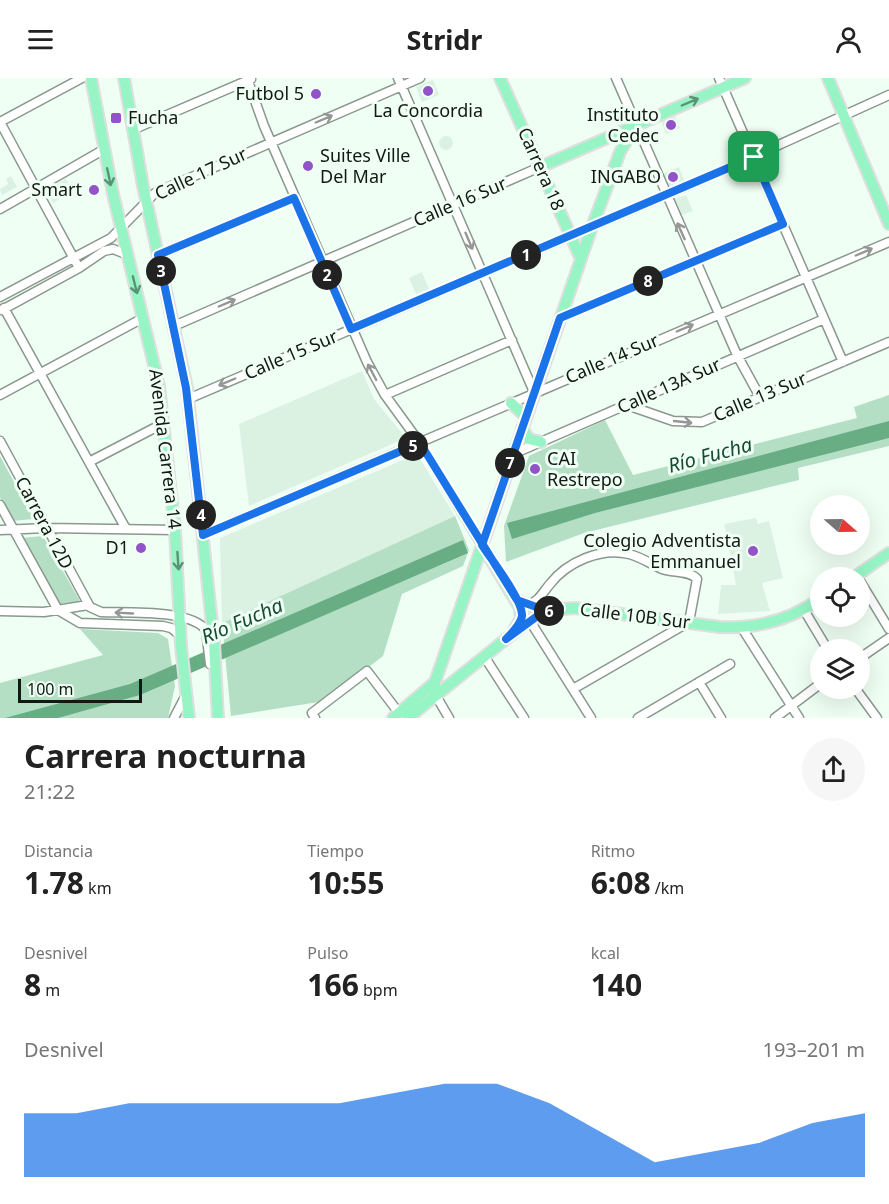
<!DOCTYPE html>
<html lang="es">
<meta charset="utf-8">
<style>
body{margin:0;font-family:"Noto Sans",sans-serif;background:#f6f6f6;color:#222;height:100vh;display:flex;flex-direction:column;font-size:22px;white-space:nowrap}
*{box-sizing:border-box;margin:0}
p{font-size:20px;color:#767676}
.icon{flex:none;width:33px;height:33px;fill:none;stroke:currentColor;stroke-width:2;stroke-linecap:round;stroke-linejoin:round}
.map{position:relative;height:640px;overflow:hidden}
.panel{display:flex;flex-direction:column;background:#fff;flex:1}
.panel>*{flex:none}
.needle{width:39px;rotate:110deg}
.buttons{position:absolute;left:810px;top:417px;display:grid;gap:12px}
.buttons a{display:grid;place-items:center;width:60px;height:60px;border-radius:50%;background:#fff;box-shadow:0 6px 24px #0002;font-size:30px}
.scale{position:absolute;left:18px;bottom:15px;width:124px;box-sizing:border-box;padding-left:6px;border:3px solid #121814;border-top:0;font-size:16px;line-height:21px;white-space:nowrap;color:#121814;-webkit-text-stroke:4px #effff4;paint-order:stroke}
.pin{position:absolute;display:grid;place-items:center;width:51px;height:51px;color:#fff;margin:-26px;border-radius:12px;box-shadow:0 3px 9px #0006}
.km{position:absolute;width:30px;height:30px;margin:-15px;border-radius:50%;background:#222;color:#fff;font-size:16px;line-height:30px;text-align:center}
.round{display:grid;place-items:center;flex:none;width:63px;height:63px;border-radius:32px;background:#f6f6f6}
.head{display:flex;align-items:center;justify-content:space-between;height:102px;padding:0 24px}
h1{font-size:33px;font-weight:700;line-height:45px}
.metrics{display:grid;grid-template-columns:repeat(3,1fr);gap:9px;height:102px;padding:6px 24px}
.metrics div{display:grid;align-content:center}
.metrics b{font-size:30px;font-weight:700}
.metrics small{font-size:16px;font-weight:400}
.metrics p{font-size:16px}
.chart{height:168px;padding:12px 24px}
.chart p{display:flex;justify-content:space-between}
.chart svg{width:100%;height:108px;margin-top:6px;fill:#1a73e8;opacity:.7}
header{display:flex;justify-content:space-between;align-items:center;height:78px;padding:0 24px;background:#fff;font-size:27px;font-weight:700}
.map>svg:first-child{display:block}
.built{fill:#dbf2e3}
.green{fill:#b4dfc4}
.water{fill:#68ad84}
.lines{fill:none;stroke-linecap:round;stroke-linejoin:round}
.minor-casing{stroke:#8a988e;stroke-width:11}
.major-casing{stroke:#dedfde;stroke-width:14}
.minor{stroke:#fff;stroke-width:8}
.major{stroke:#97f5c5;stroke-width:10}
.oneway{stroke:#5b9275}
.oneway2{stroke:#949795}
.route-casing{stroke:#fff;stroke-width:12}
.route{stroke:#1a73e8;stroke-width:8}
.poi-dot{fill:#9353c8;stroke:#effff4;stroke-width:2}
.labels{text-anchor:middle;stroke-width:6;stroke-linejoin:round;paint-order:stroke}
.poi-label{font-size:18px;fill:#121814;stroke:#effff4;text-anchor:end}
.street-label{font-size:18px;fill:#121814;stroke:#effff4}
.water-label{font-size:20px;font-style:italic;fill:#164b2f;stroke:#effff4}
</style>
<header><svg class="icon" aria-label="menu" viewBox="0 0 24 24"><path d="M4 6h16M4 12h16M4 18h16"/></svg>Stridr<svg class="icon" aria-label="person" viewBox="0 0 24 24"><circle cx="12" cy="8" r="4"/><path d="M4 21q1-7 8-7t8 7"/></svg></header>
<div class="map">
<svg width="889" height="640" viewBox="0 0 889 640">
<rect width="100%" height="100%" fill="#effff4"/>
<!-- built -->
<path class="built" d="M433,2L439,17L422,24L416,9Z
M675,38L680,50L666,56L661,43Z
M439 65a7 7 0 1 1 14 0a7 7 0 1 1-14 0Z
M679,89L684,102L668,109L662,96Z
M11,98L17,109L2,117L0,111L8,106L6,101Z
M66,101L73,114L53,125L46,112Z
M686,117L693,133L682,137L675,121Z
M422,194L429,211L416,216L409,200Z
M362,293L374,321L406,360L249,428L239,346Z
M417,376L455,438L222,545L220,460Z
M756,440L758,446L769,443L783,500L762,505L770,533L718,536L721,507H736L724,446Z"/>
<!-- green -->
<path class="green" d="M889,317V368L798,390L799,402L584,455L506,484L504,448L529,378L605,342L633,397L857,340L854,329Z
M0,378L34,441L12,443L0,419Z
M455,438L469,472L463,488L402,516L383,578L325,623L231,638L222,545Z
M43,458L80,523L56,526L20,460Z
M80,551L158,555L168,561L175,608L168,640H0V605L103,577Z"/>
<!-- water -->
<path class="water" d="M889,343V360L595,435L512,461L507,445Z
M463,462L468,475L140,617L58,640H5L130,606Z"/>
<g class="lines">
<!-- minor casing -->
<g class="minor-casing">
<path id="minor" d="M247,0L264,48L367,284L385,317L420,365L482,467
M398,0L534,314
M616,0L737,277L760,319
M719,0L843,284
M0,44L79,190
M0,44L82,0
M132,52L251,1
M0,131L103,72
M158,177L294,120
M0,219L111,160L155,115L420,0
M4,230L126,451
M2,232L79,190L104,173L113,171L128,177
M560,240L783,146
M174,248L540,89
M0,317L143,240
M385,317L512,262
M188,321L708,99L889,17
M627,327L673,343L702,344L889,264
M0,363L90,529L101,534C127,535 190,531 206,552L210,586
M513,376L824,241
M89,384L164,345
M0,427L58,532L80,545L163,548L171,550L181,558
M0,452L47,450L175,452
M203,457L889,164
M860,503L889,551
M527,527C539,524 543,514 550,506C567,484 601,469 629,476C641,479 651,486 662,491C673,495 689,492 697,501L689,544L573,611
M804,532L828,572
M0,533L44,534L88,527
M530,543L591,640
M742,550L799,640
M484,578L524,640
M860,580L889,560
M699,604L721,640
M855,610L877,640
M435,616L449,640
M174,640L186,617
M315,640L312,635L367,593L399,635
M638,640L730,586
M775,640L820,606"/>
</g>
<!-- major casing -->
<g class="major-casing">
<path id="major" d="M91,0L113,116L159,308L175,452L181,568L189,640
M124,0L143,108L187,310L214,565L218,640
M500,0L581,181
M828,0L889,146
M540,89L745,0
M511,325L526,339
M522,350L529,361L541,364
M482,467L520,530L521,541L514,552
M853,500L889,475
M517,522L533,529L550,530
M435,616V604L592,149L620,74L636,47
M393,640L435,604
M408,640L526,545L550,532L575,530L720,549C757,551 790,542 820,521"/>
</g>
<!-- minor -->
<use href="#minor" class="minor"/>
<!-- major -->
<use href="#major" class="major"/>
</g>
<!-- one-way arrows -->
<defs><path id="oneway-shaft" d="M-6 0H5M1.5-3L5.5 0L1.5 3" fill="none" stroke-width="1.6" stroke-linecap="round" stroke-linejoin="round" transform="scale(1.5)"/></defs>
<g class="oneway">
<use href="#oneway-shaft" transform="translate(690 24) rotate(-23)"/>
<use href="#oneway-shaft" transform="translate(109 99) rotate(78)"/>
<use href="#oneway-shaft" transform="translate(135 207) rotate(76)"/>
<use href="#oneway-shaft" transform="translate(178 483) rotate(86)"/>
</g>
<g class="oneway2">
<use href="#oneway-shaft" transform="translate(324 41) rotate(-23)"/>
<use href="#oneway-shaft" transform="translate(681 153) rotate(-114)"/>
<use href="#oneway-shaft" transform="translate(469 163) rotate(67)"/>
<use href="#oneway-shaft" transform="translate(864 174) rotate(-23)"/>
<use href="#oneway-shaft" transform="translate(227 225) rotate(-23)"/>
<use href="#oneway-shaft" transform="translate(685 250) rotate(-23)"/>
<use href="#oneway-shaft" transform="translate(372 294) rotate(-118)"/>
<use href="#oneway-shaft" transform="translate(227 304) rotate(157)"/>
<use href="#oneway-shaft" transform="translate(683 344) rotate(6)"/>
<use href="#oneway-shaft" transform="translate(124 535) rotate(-177)"/>
</g>
<g class="lines">
<!-- route casing -->
<g class="route-casing">
<path id="route" d="M754,79L351,251L294,120L158,177L186,310L203,457L420,365L517,522L539,530H560L536,539L506,561C512,555 521,546 522,538C523,522 491,481 482,467L560,240L783,146L754,79"/>
</g>
<!-- route -->
<use href="#route" class="route"/>
</g>
<!-- markers -->
<g class="poi-dot">
<circle cx="428" cy="13" r="6"/>
<circle cx="316" cy="16" r="6"/>
<rect x="110" y="34" width="12" height="12" rx="3"/>
<circle cx="671" cy="47" r="6"/>
<circle cx="308" cy="88" r="6"/>
<circle cx="673" cy="99" r="6"/>
<circle cx="94" cy="112" r="6"/>
<circle cx="535" cy="391" r="6"/>
<circle cx="141" cy="470" r="6"/>
<circle cx="753" cy="473" r="6"/>
</g>
<g class="labels">
<!-- poi labels -->
<g class="poi-label">
<text x="304" y="22">Futbol 5</text>
<text x="428" y="39" text-anchor="middle">La Concordia</text>
<text x="659" y="43">Instituto<tspan x="659" dy="21">Cedec</tspan></text>
<text x="128" y="46" text-anchor="start">Fucha</text>
<text x="320" y="84" text-anchor="start">Suites Ville<tspan x="320" dy="21">Del Mar</tspan></text>
<text x="661" y="105">INGABO</text>
<text x="82" y="118">Smart</text>
<text x="547" y="387" text-anchor="start">CAI<tspan x="547" dy="21">Restrepo</tspan></text>
<text x="741" y="469">Colegio Adventista<tspan x="741" dy="21">Emmanuel</tspan></text>
<text x="129" y="476">D1</text>
</g>
<!-- street labels -->
<g class="street-label">
<text transform="translate(541 91) rotate(66)" y="6">Carrera 18</text>
<text transform="translate(201 96) rotate(-25)" y="6">Calle 17 Sur</text>
<text transform="translate(460 124) rotate(-23)" y="6">Calle 16 Sur</text>
<text transform="translate(291 277) rotate(-23)" y="6">Calle 15 Sur</text>
<text transform="translate(612 281) rotate(-23)" y="6">Calle 14 Sur</text>
<text transform="translate(669 308) rotate(-24)" y="6">Calle 13A Sur</text>
<text transform="translate(760 319) rotate(-23)" y="6">Calle 13 Sur</text>
<text transform="translate(165 371) rotate(83)" y="6">Avenida Carrera 14</text>
<text transform="translate(44 445) rotate(62)" y="6">Carrera 12D</text>
<text transform="translate(635 538) rotate(7)" y="6">Calle 10B Sur</text>
</g>
<!-- water labels -->
<g class="water-label">
<text transform="translate(710 377) rotate(-15)" y="7">Río Fucha</text>
<text transform="translate(242 543) rotate(-23)" y="7">Río Fucha</text>
</g>
</g>
</svg>
<div class="buttons">
<a><svg class="needle" viewBox="-14 -14 28 28"><path d="M0-13l5 13h-10z" fill="#e53935"/><path d="M0 13l5-13h-10z" fill="#767676"/></svg></a>
<a><svg class="icon" aria-label="locate" viewBox="0 0 24 24"><circle cx="12" cy="12" r="6"/><path d="M12 2v4M12 18v4M2 12h4M18 12h4"/></svg></a>
<a><svg class="icon" aria-label="layers" viewBox="0 0 24 24"><path d="M12 4l9 5-9 5-9-5zM3 14l9 5 9-5"/></svg></a>
</div>
<div class="scale">100 m</div>
<div class="pin" style="left:754px;top:79px;background:#1e9e55"><svg class="icon" aria-label="arrive" viewBox="0 0 24 24"><path d="M6 21V4h12l-3 4 3 4H6"/></svg></div>
<b class="km" style="left:526px;top:177px">1</b>
<b class="km" style="left:327px;top:197px">2</b>
<b class="km" style="left:161px;top:193px">3</b>
<b class="km" style="left:201px;top:437px">4</b>
<b class="km" style="left:413px;top:368px">5</b>
<b class="km" style="left:549px;top:533px">6</b>
<b class="km" style="left:510px;top:385px">7</b>
<b class="km" style="left:648px;top:203px">8</b>
</div>
<section class="panel">
<div class="head"><div><h1>Carrera nocturna</h1><p>21:22</p></div><a class="round"><svg class="icon" aria-label="share" viewBox="0 0 24 24"><path d="M12 15V3M7 8l5-5 5 5M5 13v7h14v-7"/></svg></a></div>
<div class="metrics">
<div><p>Distancia</p><b>1.78<small> km</small></b></div>
<div><p>Tiempo</p><b>10:55</b></div>
<div><p>Ritmo</p><b>6:08<small> /km</small></b></div>
</div>
<div class="metrics">
<div><p>Desnivel</p><b>8<small> m</small></b></div>
<div><p>Pulso</p><b>166<small> bpm</small></b></div>
<div><p>kcal</p><b>140</b></div>
</div>
<div class="chart"><p><span>Desnivel</span>193–201 m</p>
<svg viewBox="0 0 160 44" preserveAspectRatio="none"><path d="M0 44V18L10 18L20 14L30 14L40 14L50 14L60 14L70 10L80 6L90 6L100 14L110 26L120 38L130 34L140 30L150 22L160 18V44z"/></svg>
</div>
</section>
